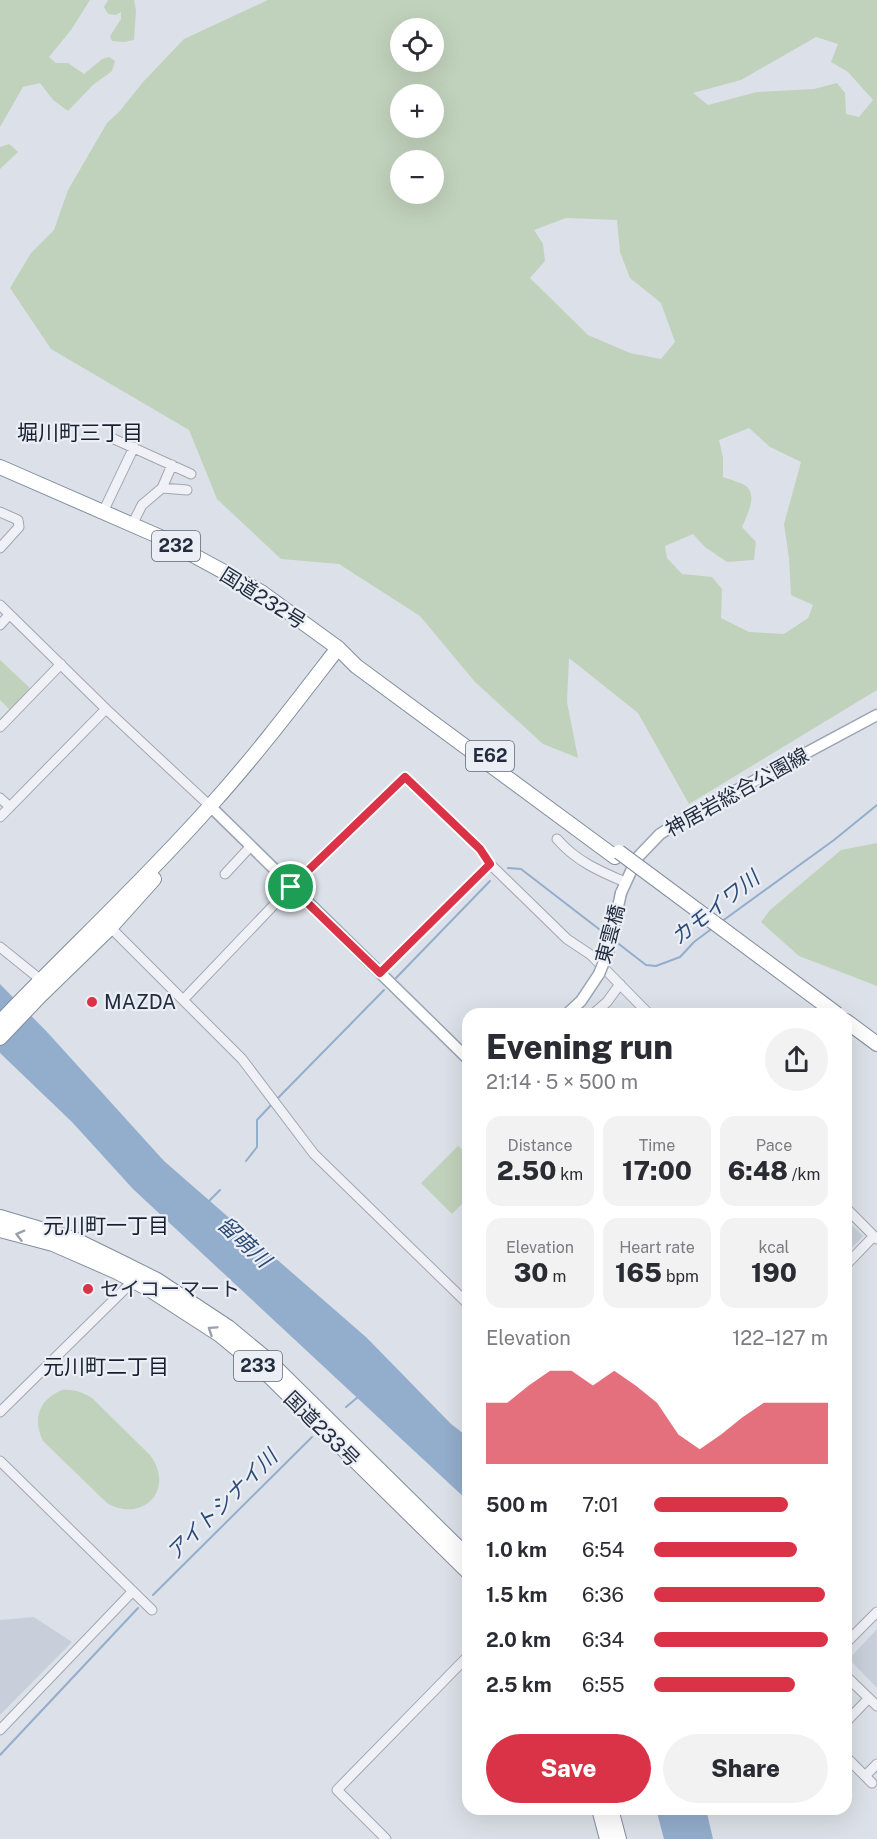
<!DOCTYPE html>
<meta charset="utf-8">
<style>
body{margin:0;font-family:"Public Sans","Noto Sans JP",sans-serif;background:#f2f2f3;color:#2b2b33;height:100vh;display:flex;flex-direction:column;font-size:22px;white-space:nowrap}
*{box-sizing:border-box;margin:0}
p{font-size:20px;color:#7c7c81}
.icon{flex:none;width:33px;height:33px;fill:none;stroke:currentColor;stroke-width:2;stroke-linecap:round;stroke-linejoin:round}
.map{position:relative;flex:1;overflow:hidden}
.panel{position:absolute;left:462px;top:1008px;width:390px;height:807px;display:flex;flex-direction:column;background:#fff;border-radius:18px;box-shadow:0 6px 24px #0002}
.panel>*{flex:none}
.tools{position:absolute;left:390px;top:18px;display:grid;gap:12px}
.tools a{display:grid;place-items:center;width:54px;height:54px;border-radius:50%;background:#fff;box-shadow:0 6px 24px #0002;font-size:30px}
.pin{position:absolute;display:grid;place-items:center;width:51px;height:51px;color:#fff;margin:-26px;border:3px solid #fff;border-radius:50%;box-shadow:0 2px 6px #0007}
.round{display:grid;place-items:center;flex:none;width:63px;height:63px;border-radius:32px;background:#f2f2f3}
.head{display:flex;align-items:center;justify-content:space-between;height:102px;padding:0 24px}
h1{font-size:33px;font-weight:800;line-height:45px}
.figures{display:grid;grid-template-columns:repeat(3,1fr);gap:9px;height:102px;padding:6px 24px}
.figures div{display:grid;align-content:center;border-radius:15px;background:#f2f2f3;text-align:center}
.figures b{font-size:26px;font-weight:800}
.figures small{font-size:16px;font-weight:400}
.figures p{font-size:16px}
.chart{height:168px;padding:12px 24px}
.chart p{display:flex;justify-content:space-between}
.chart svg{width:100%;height:108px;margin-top:6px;fill:#da3347;opacity:.7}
.action{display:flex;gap:12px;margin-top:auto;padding:12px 24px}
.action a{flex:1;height:69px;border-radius:36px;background:#da3347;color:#fff;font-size:24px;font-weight:800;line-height:69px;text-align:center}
.action a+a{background:#f2f2f3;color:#2b2b33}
ul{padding:0 24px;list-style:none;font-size:20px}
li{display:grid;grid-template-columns:96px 72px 1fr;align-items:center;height:45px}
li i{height:15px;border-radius:8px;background:#da3347}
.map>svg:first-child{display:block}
.built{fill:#c9cfda}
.green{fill:#c1d2bc;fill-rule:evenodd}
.water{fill:#93adcc}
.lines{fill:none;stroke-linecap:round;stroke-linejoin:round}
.stream{stroke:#93adcc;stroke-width:2}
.minor-casing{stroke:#a1a7b2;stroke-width:11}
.major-casing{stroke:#9aa4b4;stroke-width:13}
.highway-casing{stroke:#828d9f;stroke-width:16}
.minor{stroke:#eff1f6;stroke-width:9}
.major{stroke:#fff;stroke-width:10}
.highway{stroke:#fff;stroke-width:14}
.major-bridge-casing{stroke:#9aa4b4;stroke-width:13;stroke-linecap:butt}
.highway-bridge-casing{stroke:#828d9f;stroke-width:16;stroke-linecap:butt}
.major-bridge{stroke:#fff;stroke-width:10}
.highway-bridge{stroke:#fff;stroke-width:14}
.oneway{stroke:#9ca0a9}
.route-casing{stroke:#fff;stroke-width:12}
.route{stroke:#da3347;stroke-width:8}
.poi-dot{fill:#da3347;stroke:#ebeff5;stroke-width:2}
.labels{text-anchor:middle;stroke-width:4.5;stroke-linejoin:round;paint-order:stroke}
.shield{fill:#ebeff5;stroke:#606776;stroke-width:1.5}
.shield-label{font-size:18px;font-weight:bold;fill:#242d3f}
.street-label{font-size:20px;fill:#242d3f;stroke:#ebeff5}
.poi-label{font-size:20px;fill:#242d3f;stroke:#ebeff5;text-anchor:start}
.neighbourhood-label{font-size:21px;fill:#171e2f;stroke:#ebeff5}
.water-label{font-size:21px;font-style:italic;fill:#2b4a76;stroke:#ebeff5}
</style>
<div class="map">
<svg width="877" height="1839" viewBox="0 0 877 1839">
<rect width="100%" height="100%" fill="#dce0e8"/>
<!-- built -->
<path class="built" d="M846,1220L863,1236L846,1254Z
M34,1617L72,1642L0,1715V1620Z
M877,1629V1688L849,1659Z"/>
<!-- green -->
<path class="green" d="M0,0H90L71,30L49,57L56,63H68L84,74L102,59L109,57L115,61L112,71L93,85L68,111L53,100L40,83L23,87L0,127Z
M108,0H134L136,10L134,40L124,42L112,41L110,36L121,19V12L116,15L108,14L104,7Z
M268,0H877V690L689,804L638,713L569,658L567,702L578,758L543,744L475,682L420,616L339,564L281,559L217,499L189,430L51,349L10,288L31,253L54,230L68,190L107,123L119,112L143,82L184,39ZM400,28H434V62H400ZM816,37L838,44L831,62L848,72L873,100L859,117L846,114L845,93L837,83L814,89L757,92L708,105L693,93L741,80ZM400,94H434V128H400ZM434,160V194H400V160ZM566,218L617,220L620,252L630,278L661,303L675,342L661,359L630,353L588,335L530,278L545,261L543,244L534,230ZM749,428L770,447L801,462L784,524L789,558L791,595L813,605L808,618L784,634L749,632L721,618L722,589L712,577L682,574L667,558L665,546L693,534L705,547L727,562L754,560L756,542L742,527C747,515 758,496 746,486C740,482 730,480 723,477V458L719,440Z
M9,144L18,152L0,169V147Z
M0,660L31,689L11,711L0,700Z
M877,843V986L799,956L761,922L770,910L841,850Z
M458,1146L468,1155V1198L452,1214L421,1183Z
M62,1390C74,1389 82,1392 92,1398L150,1455C175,1488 145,1523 108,1504L43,1441C32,1418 39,1400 62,1390Z"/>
<!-- water -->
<path class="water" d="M0,984L48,1033L164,1161L367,1338L451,1424L468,1437V1501L133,1189L72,1122L0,1053Z
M656,1809H706L713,1839H664Z"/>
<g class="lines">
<!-- stream -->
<path class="stream" d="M508,868L521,869L608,936
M721,922L834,840L877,805
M615,941L646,965L656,966L680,957L694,942L714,927
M396,978L490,881
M277,1099L384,990
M246,1161L257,1147V1120L273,1103
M207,1203L220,1190
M346,1407L358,1397
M153,1595L312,1437
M0,1755L138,1608"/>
<!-- minor casing -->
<g class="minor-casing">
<path id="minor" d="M114,439L191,474
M162,488L187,490
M0,512L18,520L19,527L0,548
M103,512L134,447
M132,525L142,505L162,488L172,465
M0,605L106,709L210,806
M0,625L9,615
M0,727L61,664
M0,798L10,807
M0,817L106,709
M557,839C576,861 599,871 625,882
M225,874L250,847
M107,924L242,1059L314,1154L468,1304
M0,947L41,980
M380,973L490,864
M183,1000L291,887L405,777L480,849L490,864L567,939L591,955L649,1014
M593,1014L607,1002L620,984
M846,1208L877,1239
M846,1265L874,1236
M0,1412L135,1279
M0,1461L152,1610
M846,1643L877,1612
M846,1676L877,1706
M846,1722L869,1698
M0,1730L133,1591
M846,1757L872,1783
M865,1776L877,1764
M386,1839L337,1790L468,1656"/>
</g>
<!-- major casing -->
<g class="major-casing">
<path id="major" d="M210,806L468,1059
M621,893L637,858L660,834L694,813L877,715
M567,1014L581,1001L599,974"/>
</g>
<!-- highway casing -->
<g class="highway-casing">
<path id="highway" d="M0,467L158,536L261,592L338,648L356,666L615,857
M846,1021L877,1044
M0,1022C70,949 145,880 212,804C257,754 297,701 338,648
M0,1038L40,996L110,928L154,879
M0,1217L74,1239L121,1262L157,1280L228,1327L268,1360L468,1557
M0,1230L53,1244L117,1272L152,1291L220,1335L267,1374L468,1572
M599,1809L607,1839
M611,1809L619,1839"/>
</g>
<!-- minor -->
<use href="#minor" class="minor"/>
<!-- major -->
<use href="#major" class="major"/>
<!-- highway -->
<use href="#highway" class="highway"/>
<!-- major-bridge casing -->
<g class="major-bridge-casing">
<path id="major-bridge" d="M599,974L608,952L621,893"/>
</g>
<!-- highway-bridge casing -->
<g class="highway-bridge-casing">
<path id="highway-bridge" d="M619,852L837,1014"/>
</g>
<!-- major-bridge -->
<use href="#major-bridge" class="major-bridge"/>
<!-- highway-bridge -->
<use href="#highway-bridge" class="highway-bridge"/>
</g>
<!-- one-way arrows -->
<defs><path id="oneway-chevron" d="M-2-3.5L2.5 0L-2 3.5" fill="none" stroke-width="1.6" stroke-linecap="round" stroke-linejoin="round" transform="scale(1.5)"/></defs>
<g class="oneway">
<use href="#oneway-chevron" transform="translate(20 1235) rotate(-165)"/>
<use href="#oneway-chevron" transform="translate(212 1330) rotate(-146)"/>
</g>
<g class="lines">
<!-- route casing -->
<g class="route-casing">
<path id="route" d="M405,777L480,849L490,864L380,973L291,887Z"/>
</g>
<!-- route -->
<use href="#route" class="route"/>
</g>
<!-- markers -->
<g class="poi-dot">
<circle cx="92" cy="1002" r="6"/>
<circle cx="88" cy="1289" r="6"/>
</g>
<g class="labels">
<!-- shield labels -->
<g class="shield">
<rect x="152" y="531" width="48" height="30" rx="4.5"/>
<rect x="466" y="741" width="48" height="30" rx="4.5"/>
<rect x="234" y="1351" width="48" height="30" rx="4.5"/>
</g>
<g class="shield-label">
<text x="176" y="552">232</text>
<text x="490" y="762">E62</text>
<text x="258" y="1372">233</text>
</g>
<!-- street labels -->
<g class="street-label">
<text transform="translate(263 598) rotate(32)" y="7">国道232号</text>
<text transform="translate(737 792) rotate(-29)" y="7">神居岩総合公園線</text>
<text transform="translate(610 934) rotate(-75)" y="7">東雲橋</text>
<text transform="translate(322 1429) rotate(45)" y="7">国道233号</text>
</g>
<!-- poi labels -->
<g class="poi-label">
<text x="104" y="1009">MAZDA</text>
<text x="100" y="1296">セイコーマート</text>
</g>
<!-- neighbourhood labels -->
<g class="neighbourhood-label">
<text x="80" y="440">堀川町三丁目</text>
<text x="106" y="1233">元川町一丁目</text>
<text x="106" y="1374">元川町二丁目</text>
</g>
<!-- water labels -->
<g class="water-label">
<text transform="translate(715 908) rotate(-38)" y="7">カモイワ川</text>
<text transform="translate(244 1242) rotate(43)" y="7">留萌川</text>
<text transform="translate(222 1505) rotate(-45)" y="7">アイトシナイ川</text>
</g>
</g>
</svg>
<div class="tools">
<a><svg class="icon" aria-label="locate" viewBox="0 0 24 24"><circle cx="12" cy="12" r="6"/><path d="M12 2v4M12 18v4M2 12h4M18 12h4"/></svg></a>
<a>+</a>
<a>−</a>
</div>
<div class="pin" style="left:291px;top:887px;background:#1e9e55"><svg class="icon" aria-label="arrive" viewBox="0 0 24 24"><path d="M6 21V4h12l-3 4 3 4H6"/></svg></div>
<section class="panel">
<div class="head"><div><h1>Evening run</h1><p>21:14 · 5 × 500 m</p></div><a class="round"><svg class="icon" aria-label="share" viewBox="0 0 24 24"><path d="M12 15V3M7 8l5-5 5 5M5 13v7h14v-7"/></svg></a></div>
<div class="figures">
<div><p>Distance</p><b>2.50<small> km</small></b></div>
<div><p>Time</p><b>17:00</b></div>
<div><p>Pace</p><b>6:48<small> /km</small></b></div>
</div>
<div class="figures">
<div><p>Elevation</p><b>30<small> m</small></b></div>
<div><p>Heart rate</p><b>165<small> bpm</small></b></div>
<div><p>kcal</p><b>190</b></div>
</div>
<div class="chart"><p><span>Elevation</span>122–127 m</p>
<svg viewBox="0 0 160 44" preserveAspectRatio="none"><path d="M0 44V19L10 19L20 12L30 6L40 6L50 12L60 6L70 12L80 19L90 32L100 38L110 32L120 25L130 19L140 19L150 19L160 19V44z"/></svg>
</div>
<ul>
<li><b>500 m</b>7:01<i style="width:77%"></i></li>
<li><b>1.0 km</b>6:54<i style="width:82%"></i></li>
<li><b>1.5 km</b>6:36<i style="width:98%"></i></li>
<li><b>2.0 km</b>6:34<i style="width:100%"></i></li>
<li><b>2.5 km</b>6:55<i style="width:81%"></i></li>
</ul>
<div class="action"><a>Save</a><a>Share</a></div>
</section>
</div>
